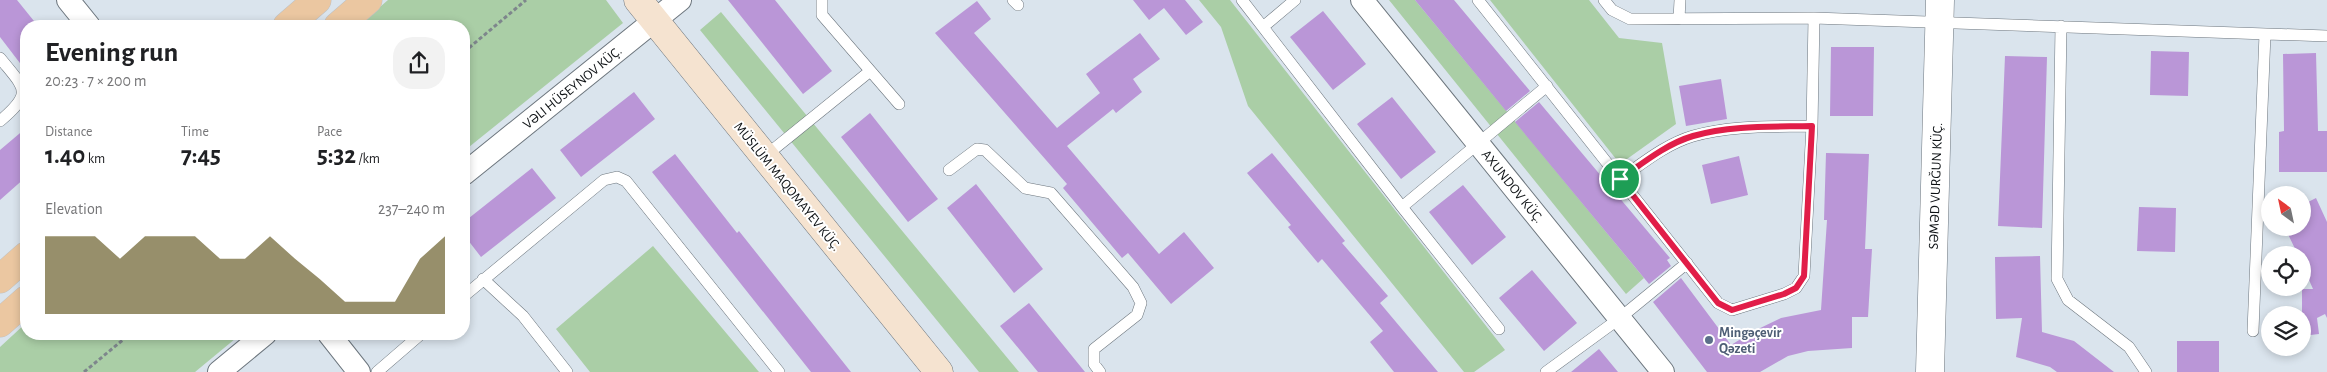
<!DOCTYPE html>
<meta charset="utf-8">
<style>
body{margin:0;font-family:"Alegreya Sans",sans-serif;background:#f2f2f2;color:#202124;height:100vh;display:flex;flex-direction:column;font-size:19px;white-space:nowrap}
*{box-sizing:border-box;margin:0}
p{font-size:16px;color:#757577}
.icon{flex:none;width:28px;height:28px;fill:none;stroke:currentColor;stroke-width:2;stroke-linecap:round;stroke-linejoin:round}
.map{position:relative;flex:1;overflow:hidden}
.sheet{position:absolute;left:20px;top:20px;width:450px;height:320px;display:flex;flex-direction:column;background:#fff;border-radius:20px;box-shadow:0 2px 8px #0003}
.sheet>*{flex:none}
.needle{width:32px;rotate:327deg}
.controls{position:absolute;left:2261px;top:186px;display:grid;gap:10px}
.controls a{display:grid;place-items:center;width:50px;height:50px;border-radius:50%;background:#fff;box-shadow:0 2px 8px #0003;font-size:25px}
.pin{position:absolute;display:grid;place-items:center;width:42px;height:42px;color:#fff;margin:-21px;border:2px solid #fff;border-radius:50%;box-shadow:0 1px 5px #0007}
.round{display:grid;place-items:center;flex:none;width:52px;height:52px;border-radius:20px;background:#f2f2f2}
.head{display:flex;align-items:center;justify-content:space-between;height:85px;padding:0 25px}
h1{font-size:28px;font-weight:700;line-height:38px}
.metrics{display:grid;grid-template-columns:repeat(3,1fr);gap:8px;height:85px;padding:5px 25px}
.metrics div{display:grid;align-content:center}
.metrics b{font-size:25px;font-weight:700}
.metrics small{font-size:14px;font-weight:400}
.metrics p{font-size:14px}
.chart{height:140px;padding:10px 25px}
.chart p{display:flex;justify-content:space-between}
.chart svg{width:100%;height:90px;margin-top:5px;fill:#6c602d;opacity:.7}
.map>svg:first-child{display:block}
.green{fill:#aacea6}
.building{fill:#ba96d7}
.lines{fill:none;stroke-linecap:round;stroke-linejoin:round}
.service-casing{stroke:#6d767e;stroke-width:12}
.minor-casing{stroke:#6d767e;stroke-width:24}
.tertiary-casing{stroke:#6d767e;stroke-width:29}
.secondary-casing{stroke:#6d767e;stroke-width:29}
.primary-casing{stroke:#c0c1c2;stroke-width:29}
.path{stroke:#7e868c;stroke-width:3;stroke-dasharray:4 2.5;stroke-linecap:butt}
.service{stroke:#fff;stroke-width:11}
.minor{stroke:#fff;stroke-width:22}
.tertiary{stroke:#fff;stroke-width:28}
.secondary{stroke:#f5e3d0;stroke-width:28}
.primary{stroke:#ebc7a1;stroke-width:28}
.route-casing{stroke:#fff;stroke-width:10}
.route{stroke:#e11d48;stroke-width:6}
.service-dot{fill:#5c6f8a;stroke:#fff;stroke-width:2}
.labels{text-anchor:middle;stroke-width:4;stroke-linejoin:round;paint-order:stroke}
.street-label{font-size:14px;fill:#0e1215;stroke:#fff}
.service-label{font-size:14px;font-weight:bold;fill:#4e5e75;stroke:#fff;text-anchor:start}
</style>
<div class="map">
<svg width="2327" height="372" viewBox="0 0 2327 372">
<rect width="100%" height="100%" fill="#dae4ed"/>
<!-- green -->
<path class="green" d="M388,0H606L623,23L464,151V26H358Z
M1199,0H1230L1505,350L1474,372H1464L1248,106L1221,27Z
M1389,0H1415L1644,278L1626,294Z
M1490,0H1589L1619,38L1662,43L1676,124L1620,164Z
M721,12L1019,372H979L700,30Z
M653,246L759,372H590L556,329Z
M26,323V334H241L195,372H0V347Z"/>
<!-- building -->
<path class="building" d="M0,0H17L38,26H26V71L0,37Z
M728,0H775L832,71L803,94Z
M1133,0H1185L1203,22L1186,35L1164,8L1149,20Z
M1415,0H1454L1530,91L1506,111Z
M977,1L991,19L974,33L1057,128L1100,93L1086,74L1140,33L1160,59L1133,79L1142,92L1116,113L1113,109L1067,146L1159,254L1184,232L1214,268L1171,304L1128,253L1122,258L1063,188L1067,184L935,33Z
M1323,11L1366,64L1333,90L1290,37Z
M1831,47H1874L1873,116H1830Z
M2151,51L2189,52L2188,96L2150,95Z
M2316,53L2318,131H2327V172H2279V132L2284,131L2283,54Z
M2005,56L2047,57L2042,228L1998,226Z
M1721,79L1727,119L1686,126L1679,86Z
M634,92L655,119L581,177L560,150Z
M1392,97L1436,152L1401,179L1357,124Z
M1539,102L1670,258L1667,260L1671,266L1649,284L1515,122Z
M870,113L938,199L908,222L841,137Z
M26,128V177L0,200V150Z
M1272,153L1345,241L1342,243L1388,296L1380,303L1438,372H1394L1370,342L1383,331L1322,259L1318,263L1288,227L1291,225L1247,173Z
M1826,153L1869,154L1865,249H1872L1868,317H1852V348L1808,351L1788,356L1760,372H1707L1653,302L1681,278L1731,345L1754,331L1781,318L1821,310L1827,220H1824Z
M675,154L737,233L739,231L851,372H811L652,172Z
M1739,156L1748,195L1711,204L1702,165Z
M532,168L556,198L481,257L464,235V222Z
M976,184L1043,269L1014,293L947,208Z
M1463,185L1506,237L1472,265L1429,212Z
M2316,198L2327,222V318L2325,314L2317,318L2319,334L2302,336V289H2313L2302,264V255H2298L2285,228H2302V205Z
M2139,207L2176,208L2175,252L2137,251Z
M2040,256L2042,332L2074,341L2114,372H2057L2050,367L2016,357L2022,318L1996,319L1995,257Z
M1532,270L1577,323L1544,351L1499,298Z
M1029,303L1085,372H1038L1000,326Z
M2177,341H2219V372H2177Z
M1599,349L1618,372H1571Z"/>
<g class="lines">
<!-- service casing -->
<g class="service-casing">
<path id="service" d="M822,0V15L899,104
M1013,0L1018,5
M1242,0L1402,207L1499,329
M1478,0L1718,303L1732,310L1784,294L1796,288L1804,276L1812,126L1814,18
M1604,0L1612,10L1630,19L1814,18L2327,36
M1679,19L1680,0
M2061,26L2057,279L2068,300L2129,347L2146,372
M1263,27L1295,0
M0,58C25,89 34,92 0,121
M764,157L869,72
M949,170L977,149L985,150L1025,188L1051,193L1133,287L1141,303L1137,315L1094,349V364L1100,372
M1620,179C1643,163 1666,144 1693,136C1731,125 1773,127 1812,126
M1402,207L1547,86
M483,279L523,316L567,372
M464,296L604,180L617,177L626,181L779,372
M2253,331L2265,34
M377,372L421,334
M1546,372L1620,318L1687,263"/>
</g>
<!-- minor casing -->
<g class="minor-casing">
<path id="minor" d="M68,0L89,26
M1362,0L1663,372
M464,174L680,0
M329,334L359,372
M219,372L265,334"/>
</g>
<!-- tertiary casing -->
<g class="tertiary-casing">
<path id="tertiary" d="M1930,372L1940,0"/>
</g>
<!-- secondary casing -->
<g class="secondary-casing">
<path id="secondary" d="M638,0L939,372"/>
</g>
<!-- primary casing -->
<g class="primary-casing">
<path id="primary" d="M287,26L317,0
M338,26L368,0
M0,279L26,256
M0,323L26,300"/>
</g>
<!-- path -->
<path class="path" d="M464,52L526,0
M84,372L130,334"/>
<!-- service -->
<use href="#service" class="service"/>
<!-- minor -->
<use href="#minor" class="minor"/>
<!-- tertiary -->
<use href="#tertiary" class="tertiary"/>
<!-- secondary -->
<use href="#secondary" class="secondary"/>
<!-- primary -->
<use href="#primary" class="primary"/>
</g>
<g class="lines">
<!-- route casing -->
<g class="route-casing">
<path id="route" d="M1812,126L1804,276L1796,288L1784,294L1732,310L1718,303L1620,179C1643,163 1666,144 1693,136C1731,125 1773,127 1812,126Z"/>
</g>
<!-- route -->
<use href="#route" class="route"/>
</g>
<!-- markers -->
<circle class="service-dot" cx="1709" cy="340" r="5"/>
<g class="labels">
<!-- street labels -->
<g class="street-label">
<text transform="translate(572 87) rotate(-39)" y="5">VƏLI HÜSEYNOV KÜÇ.</text>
<text transform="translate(788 186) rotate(51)" y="5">MÜSLÜM MAQOMAYEV KÜÇ.</text>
<text transform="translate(1513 186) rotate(51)" y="5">AXUNDOV KÜÇ.</text>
<text transform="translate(1935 186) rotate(-88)" y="5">SƏMƏD VURĞUN KÜÇ.</text>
</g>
<!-- service labels -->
<g class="service-label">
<text x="1719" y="337">Mingəçevir<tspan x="1719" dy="16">Qəzeti</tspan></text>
</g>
</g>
</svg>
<div class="controls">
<a><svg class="needle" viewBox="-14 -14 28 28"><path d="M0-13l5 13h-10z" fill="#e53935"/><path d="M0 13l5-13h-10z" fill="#757577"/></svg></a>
<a><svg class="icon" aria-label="locate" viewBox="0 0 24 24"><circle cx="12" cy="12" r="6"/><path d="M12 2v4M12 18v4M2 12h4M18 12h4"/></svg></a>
<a><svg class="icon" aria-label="layers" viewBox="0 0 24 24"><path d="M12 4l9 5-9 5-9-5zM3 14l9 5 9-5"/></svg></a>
</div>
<div class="pin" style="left:1620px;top:179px;background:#1e9e55"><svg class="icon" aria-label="arrive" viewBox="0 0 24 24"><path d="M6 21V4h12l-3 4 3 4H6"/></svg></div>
<section class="sheet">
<div class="head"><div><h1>Evening run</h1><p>20:23 · 7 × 200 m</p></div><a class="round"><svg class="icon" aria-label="share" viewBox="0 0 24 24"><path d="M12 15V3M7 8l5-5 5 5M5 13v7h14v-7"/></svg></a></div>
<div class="metrics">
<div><p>Distance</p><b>1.40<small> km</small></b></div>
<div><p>Time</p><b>7:45</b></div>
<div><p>Pace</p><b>5:32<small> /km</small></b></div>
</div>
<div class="chart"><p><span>Elevation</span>237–240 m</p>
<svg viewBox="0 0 160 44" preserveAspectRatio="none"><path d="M0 44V6L10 6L20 6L30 17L40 6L50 6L60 6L70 17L80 17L90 6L100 17L110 27L120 38L130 38L140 38L150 17L160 6V44z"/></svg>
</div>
</section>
</div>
